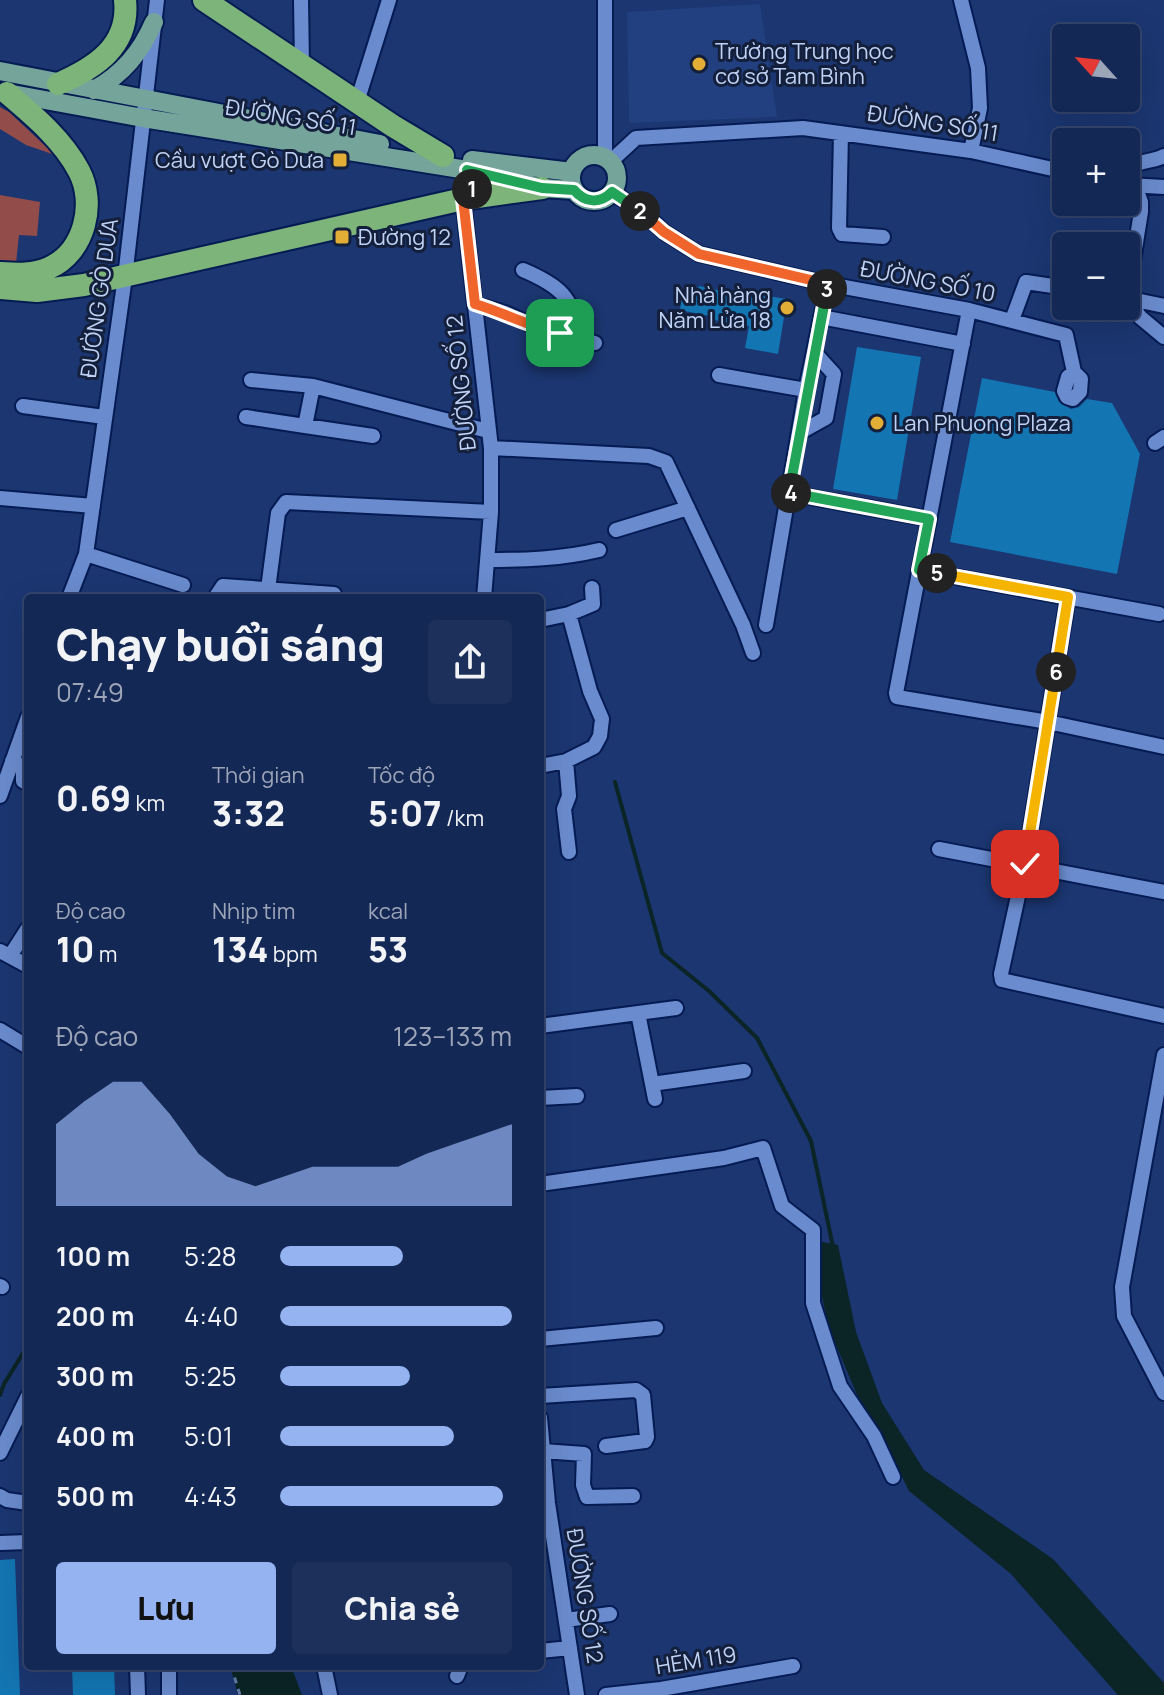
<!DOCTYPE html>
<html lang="vi">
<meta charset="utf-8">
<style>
body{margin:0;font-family:Manrope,sans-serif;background:#1d305b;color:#f1f3f6;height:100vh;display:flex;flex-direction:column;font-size:30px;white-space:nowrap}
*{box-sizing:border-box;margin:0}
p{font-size:26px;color:#9da6b9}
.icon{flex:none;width:44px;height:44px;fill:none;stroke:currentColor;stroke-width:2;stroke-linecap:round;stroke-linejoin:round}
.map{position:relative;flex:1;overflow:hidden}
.details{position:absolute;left:24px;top:594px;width:520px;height:1076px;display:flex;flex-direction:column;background:#142855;border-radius:8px;box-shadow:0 8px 32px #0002,0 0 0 2px #33446c}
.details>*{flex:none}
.needle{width:52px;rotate:297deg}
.fabs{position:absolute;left:1052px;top:24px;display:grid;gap:16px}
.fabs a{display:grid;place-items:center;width:88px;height:88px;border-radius:8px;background:#142855;box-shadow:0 8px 32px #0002,0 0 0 2px #33446c;font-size:40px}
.pin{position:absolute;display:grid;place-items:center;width:68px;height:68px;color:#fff;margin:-34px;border-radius:16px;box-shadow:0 4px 12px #0006}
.km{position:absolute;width:40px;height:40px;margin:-20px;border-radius:50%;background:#222;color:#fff;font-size:22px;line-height:40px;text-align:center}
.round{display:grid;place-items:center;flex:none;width:84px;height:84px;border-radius:8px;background:#1d305b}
.head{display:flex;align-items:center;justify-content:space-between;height:136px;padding:0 32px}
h1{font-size:44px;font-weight:800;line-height:60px}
.figures{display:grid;grid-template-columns:repeat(3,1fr);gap:12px;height:136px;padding:8px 32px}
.figures div{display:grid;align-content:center}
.figures b{font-size:34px;font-weight:800}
.figures small{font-size:22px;font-weight:400}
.figures p{font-size:22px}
.chart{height:224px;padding:16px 32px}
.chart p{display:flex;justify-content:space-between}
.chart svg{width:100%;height:144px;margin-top:8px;fill:#95b2f1;opacity:.7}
.button{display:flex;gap:16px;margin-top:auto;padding:16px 32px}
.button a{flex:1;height:92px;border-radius:8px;background:#95b2f1;color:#111;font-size:32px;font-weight:800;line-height:92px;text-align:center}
.button a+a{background:#1d305b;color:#f1f3f6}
ul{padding:0 32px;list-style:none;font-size:26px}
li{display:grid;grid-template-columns:128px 96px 1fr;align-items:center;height:60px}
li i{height:20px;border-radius:10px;background:#95b2f1}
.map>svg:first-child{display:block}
.built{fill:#224080}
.green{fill:#924d4a}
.water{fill:#0b2426}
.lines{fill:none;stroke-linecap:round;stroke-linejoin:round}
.stream{stroke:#0b2426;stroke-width:4}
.building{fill:#1375b2}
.minor-casing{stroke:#051b53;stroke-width:18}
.major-casing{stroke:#051b53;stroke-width:22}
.highway-casing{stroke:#051b53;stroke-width:26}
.path{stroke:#637aab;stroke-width:3;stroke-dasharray:6 6;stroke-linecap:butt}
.minor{stroke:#6a8bcd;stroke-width:14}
.major{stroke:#75a49b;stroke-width:18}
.highway{stroke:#7db47a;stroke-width:22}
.split-1-casing{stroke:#fff;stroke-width:16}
.split-2-casing{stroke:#fff;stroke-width:16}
.split-3-casing{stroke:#fff;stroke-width:16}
.split-4-casing{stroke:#fff;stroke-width:16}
.split-5-casing{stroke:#fff;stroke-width:16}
.split-6-casing{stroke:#fff;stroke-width:16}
.split-7-casing{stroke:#fff;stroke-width:16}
.split-1{stroke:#f0652b;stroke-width:10}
.split-2{stroke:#22a559;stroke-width:10}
.split-3{stroke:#f0652b;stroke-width:10}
.split-4{stroke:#22a559;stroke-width:10}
.split-5{stroke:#22a559;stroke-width:10}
.split-6{stroke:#f5b400;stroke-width:10}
.split-7{stroke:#f5b400;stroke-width:10}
.poi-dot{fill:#e3ae35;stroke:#14203b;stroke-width:3}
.labels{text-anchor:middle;stroke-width:6;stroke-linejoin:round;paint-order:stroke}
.poi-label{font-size:22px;fill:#bfd2f5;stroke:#14203b;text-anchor:start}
.street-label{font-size:22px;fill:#bfd2f5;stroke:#14203b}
</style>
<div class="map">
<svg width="1164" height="1695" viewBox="0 0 1164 1695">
<rect width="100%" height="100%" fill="#1b3671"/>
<!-- built -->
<path class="built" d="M760,4L777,117L629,123L627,12Z"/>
<!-- green -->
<path class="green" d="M0,107L9,112L55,155L26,145L0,129Z
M0,195L40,202L37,236L19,235L16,263L0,262Z"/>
<!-- water -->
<path class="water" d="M818,1241L838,1245L856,1332L882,1403L924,1470L1053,1559L1164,1683V1695H1118L1011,1574L909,1491L883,1438L857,1395L828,1326L821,1291Z
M230,1666H291L302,1695H238Z"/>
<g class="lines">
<!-- stream -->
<path class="stream" d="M615,782L662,953L709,991L757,1038L811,1141L833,1247
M0,1395L4,1384L28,1345"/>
</g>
<!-- building -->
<path class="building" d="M699,286L753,298L754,294L787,299L778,354L745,348L749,326L714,320V317L680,310L682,295L696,298Z
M857,347L921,357L897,500L833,489Z
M982,378L1055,392L1059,402L1071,409L1079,407L1087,399L1112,403L1140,454L1117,574L950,542Z
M15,1559L20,1695H0V1560Z
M72,1666H114L115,1695H73Z"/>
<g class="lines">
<!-- minor casing -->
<g class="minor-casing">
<path id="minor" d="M301,0L302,65
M605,0V158
M961,0L978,68L980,108L971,151
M357,102L389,0
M841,133L839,228L842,234L883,237
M610,162L636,138L803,128L971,151L1066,172
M467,170C477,181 473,189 463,199L491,448V512L484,598
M1126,175C1135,158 1149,164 1164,156
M1129,185L1164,187
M1135,186L1141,202V212L1127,298L1140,317L1164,337
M612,192L646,215L664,232L699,254L828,284L969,310L1066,335L1074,372L1081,379L1080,392L1073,399L1067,397L1064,391L1068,377L1074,372
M523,270C556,284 578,298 574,337
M1126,298L1164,306
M475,304L505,313L543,330L595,343
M969,310L896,693L897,697L1048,722L1164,747
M821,317L963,344
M1012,320L1026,282L1066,288
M719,375L806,390
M251,380L313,386
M23,406L104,417
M246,417L305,426
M799,433L826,418L834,374L814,352
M373,436L305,426L313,386L488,431
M1155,443L1164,437
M491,448L649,456L666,462L743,625L753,653
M789,493L929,519
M0,498L93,506
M616,530L688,508
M86,554L183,585
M487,560C525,560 561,559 599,550
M919,570L1159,614
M268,589L278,513L286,502L491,512
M1068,597L1025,864L1001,974L1002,980L1164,1016
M69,598L86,554L125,277L157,0
M215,598L223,586L334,594
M540,620L569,614L593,604L592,588
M766,625L806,390L828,284
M12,761L23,767V781L28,784
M566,761L569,796L564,809L569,852
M540,766L566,761L594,747L600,736L602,719L590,691L569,614
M0,796L28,717
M939,849L1164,892
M0,951L28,966
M10,956L28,928
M638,1013L655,1099
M540,1026L676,1008
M0,1030L28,1047
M1164,1055L1122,1287L1124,1316L1164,1393
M652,1084L744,1071
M540,1098L577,1096
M540,1184L724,1158L763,1148L782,1206L813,1230V1303L840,1386L874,1436L893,1477
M0,1286L2,1287
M540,1339L656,1328
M540,1396L636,1390L643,1395L647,1437L645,1441L606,1446
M540,1418L548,1503L577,1695
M543,1451L584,1454L583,1485L587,1497L633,1496
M0,1453L28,1396
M0,1496L7,1500L28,1503
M0,1543L28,1542
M566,1620L610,1614
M540,1651L570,1648
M137,1666L138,1695
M169,1666V1695
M324,1666L330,1695
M457,1676L461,1666
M606,1695L661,1689L793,1666"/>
</g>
<!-- major casing -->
<g class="major-casing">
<path id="major" d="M0,71L380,144
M94,90C123,74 141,52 154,22
M7,93L143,118L467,170L542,188L574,190
M571 178a23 23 0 1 1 46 0a23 23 0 1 1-46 0Z
M472,160L572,172"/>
</g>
<!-- highway casing -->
<g class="highway-casing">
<path id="highway" d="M204,0L393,126L443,156
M58,84C95,68 130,46 125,0
M0,273C18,274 33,275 49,268C85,252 96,203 79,171C63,140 33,115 7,93
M0,288L37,291L84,285L463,199L542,188"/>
</g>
<!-- path -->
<path class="path" d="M231,1666L240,1695"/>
<!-- minor -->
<use href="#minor" class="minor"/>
<!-- major -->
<use href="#major" class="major"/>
<!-- highway -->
<use href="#highway" class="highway"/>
</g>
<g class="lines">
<!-- split-1 casing -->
<g class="split-1-casing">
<path id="split-1" d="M472,189L463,199L475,304C503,312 531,328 560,333"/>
</g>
<!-- split-2 casing -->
<g class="split-2-casing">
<path id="split-2" d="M472,189L473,176L467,170L542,188L574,190C585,203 600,204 612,192L640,211"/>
</g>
<!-- split-3 casing -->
<g class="split-3-casing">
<path id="split-3" d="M640,211L664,232L699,254L828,284L827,289"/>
</g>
<!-- split-4 casing -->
<g class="split-4-casing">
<path id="split-4" d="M791,493H789L827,289"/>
</g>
<!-- split-5 casing -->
<g class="split-5-casing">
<path id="split-5" d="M791,493L929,519L919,570L937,573"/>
</g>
<!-- split-6 casing -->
<g class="split-6-casing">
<path id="split-6" d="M937,573L1068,597L1056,672"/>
</g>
<!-- split-7 casing -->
<g class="split-7-casing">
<path id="split-7" d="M1025,864L1056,672"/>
</g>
<!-- split-1 -->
<use href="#split-1" class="split-1"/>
<!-- split-2 -->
<use href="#split-2" class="split-2"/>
<!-- split-3 -->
<use href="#split-3" class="split-3"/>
<!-- split-4 -->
<use href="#split-4" class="split-4"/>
<!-- split-5 -->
<use href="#split-5" class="split-5"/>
<!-- split-6 -->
<use href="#split-6" class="split-6"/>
<!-- split-7 -->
<use href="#split-7" class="split-7"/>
</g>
<!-- markers -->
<g class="poi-dot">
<circle cx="699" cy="64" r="8"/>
<rect x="332" y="152" width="16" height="16" rx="4"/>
<rect x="334" y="229" width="16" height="16" rx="4"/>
<circle cx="787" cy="308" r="8"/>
<circle cx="877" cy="423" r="8"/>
</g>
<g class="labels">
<!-- poi labels -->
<g class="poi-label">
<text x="715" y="59">Trường Trung học<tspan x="715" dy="25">cơ sở Tam Bình</tspan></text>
<text x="324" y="168" text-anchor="end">Cầu vượt Gò Dưa</text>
<text x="358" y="245">Đường 12</text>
<text x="771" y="303" text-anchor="end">Nhà hàng<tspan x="771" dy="25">Năm Lửa 18</tspan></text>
<text x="893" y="431">Lan Phuong Plaza</text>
</g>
<!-- street labels -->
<g class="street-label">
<text transform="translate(291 117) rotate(9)" y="8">ĐƯỜNG SỐ 11</text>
<text transform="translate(933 123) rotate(9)" y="8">ĐƯỜNG SỐ 11</text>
<text transform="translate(928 281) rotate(11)" y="8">ĐƯỜNG SỐ 10</text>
<text transform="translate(99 298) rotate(-82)" y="8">ĐƯỜNG GÒ DƯA</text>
<text transform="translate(461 383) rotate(-96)" y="8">ĐƯỜNG SỐ 12</text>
<text transform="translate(585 1596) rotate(81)" y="8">ĐƯỜNG SỐ 12</text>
<text transform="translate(696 1660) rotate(-9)" y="8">HẺM 119</text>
</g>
</g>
</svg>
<div class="fabs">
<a><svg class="needle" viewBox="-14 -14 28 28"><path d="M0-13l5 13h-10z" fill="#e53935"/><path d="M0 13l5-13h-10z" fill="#9da6b9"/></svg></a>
<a>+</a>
<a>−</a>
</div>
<div class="pin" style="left:560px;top:333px;background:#1e9e55"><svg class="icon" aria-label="arrive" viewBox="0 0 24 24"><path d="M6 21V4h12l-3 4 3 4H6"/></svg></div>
<div class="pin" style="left:1025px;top:864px;background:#d93025"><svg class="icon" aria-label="check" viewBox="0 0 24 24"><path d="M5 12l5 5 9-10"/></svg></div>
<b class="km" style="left:472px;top:189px">1</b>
<b class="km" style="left:640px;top:211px">2</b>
<b class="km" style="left:827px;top:289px">3</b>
<b class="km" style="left:791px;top:493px">4</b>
<b class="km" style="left:937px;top:573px">5</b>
<b class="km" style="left:1056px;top:672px">6</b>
<section class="details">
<div class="head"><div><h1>Chạy buổi sáng</h1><p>07:49</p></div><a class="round"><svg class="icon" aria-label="share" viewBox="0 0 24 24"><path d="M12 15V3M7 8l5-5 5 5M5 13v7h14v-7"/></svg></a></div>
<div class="figures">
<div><b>0.69<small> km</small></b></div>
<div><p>Thời gian</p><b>3:32</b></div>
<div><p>Tốc độ</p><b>5:07<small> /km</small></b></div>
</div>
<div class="figures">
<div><p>Độ cao</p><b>10<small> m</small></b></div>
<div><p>Nhịp tim</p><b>134<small> bpm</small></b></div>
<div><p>kcal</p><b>53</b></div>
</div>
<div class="chart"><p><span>Độ cao</span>123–133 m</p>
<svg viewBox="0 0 160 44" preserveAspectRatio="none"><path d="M0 44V19L10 12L20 6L30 6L40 16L50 28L60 35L70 38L80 35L90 32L100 32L110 32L120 32L130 28L140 25L150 22L160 19V44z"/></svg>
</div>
<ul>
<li><b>100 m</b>5:28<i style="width:53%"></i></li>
<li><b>200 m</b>4:40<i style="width:100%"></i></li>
<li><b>300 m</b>5:25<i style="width:56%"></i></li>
<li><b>400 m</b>5:01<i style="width:75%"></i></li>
<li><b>500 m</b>4:43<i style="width:96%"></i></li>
</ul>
<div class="button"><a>Lưu</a><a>Chia sẻ</a></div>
</section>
</div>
